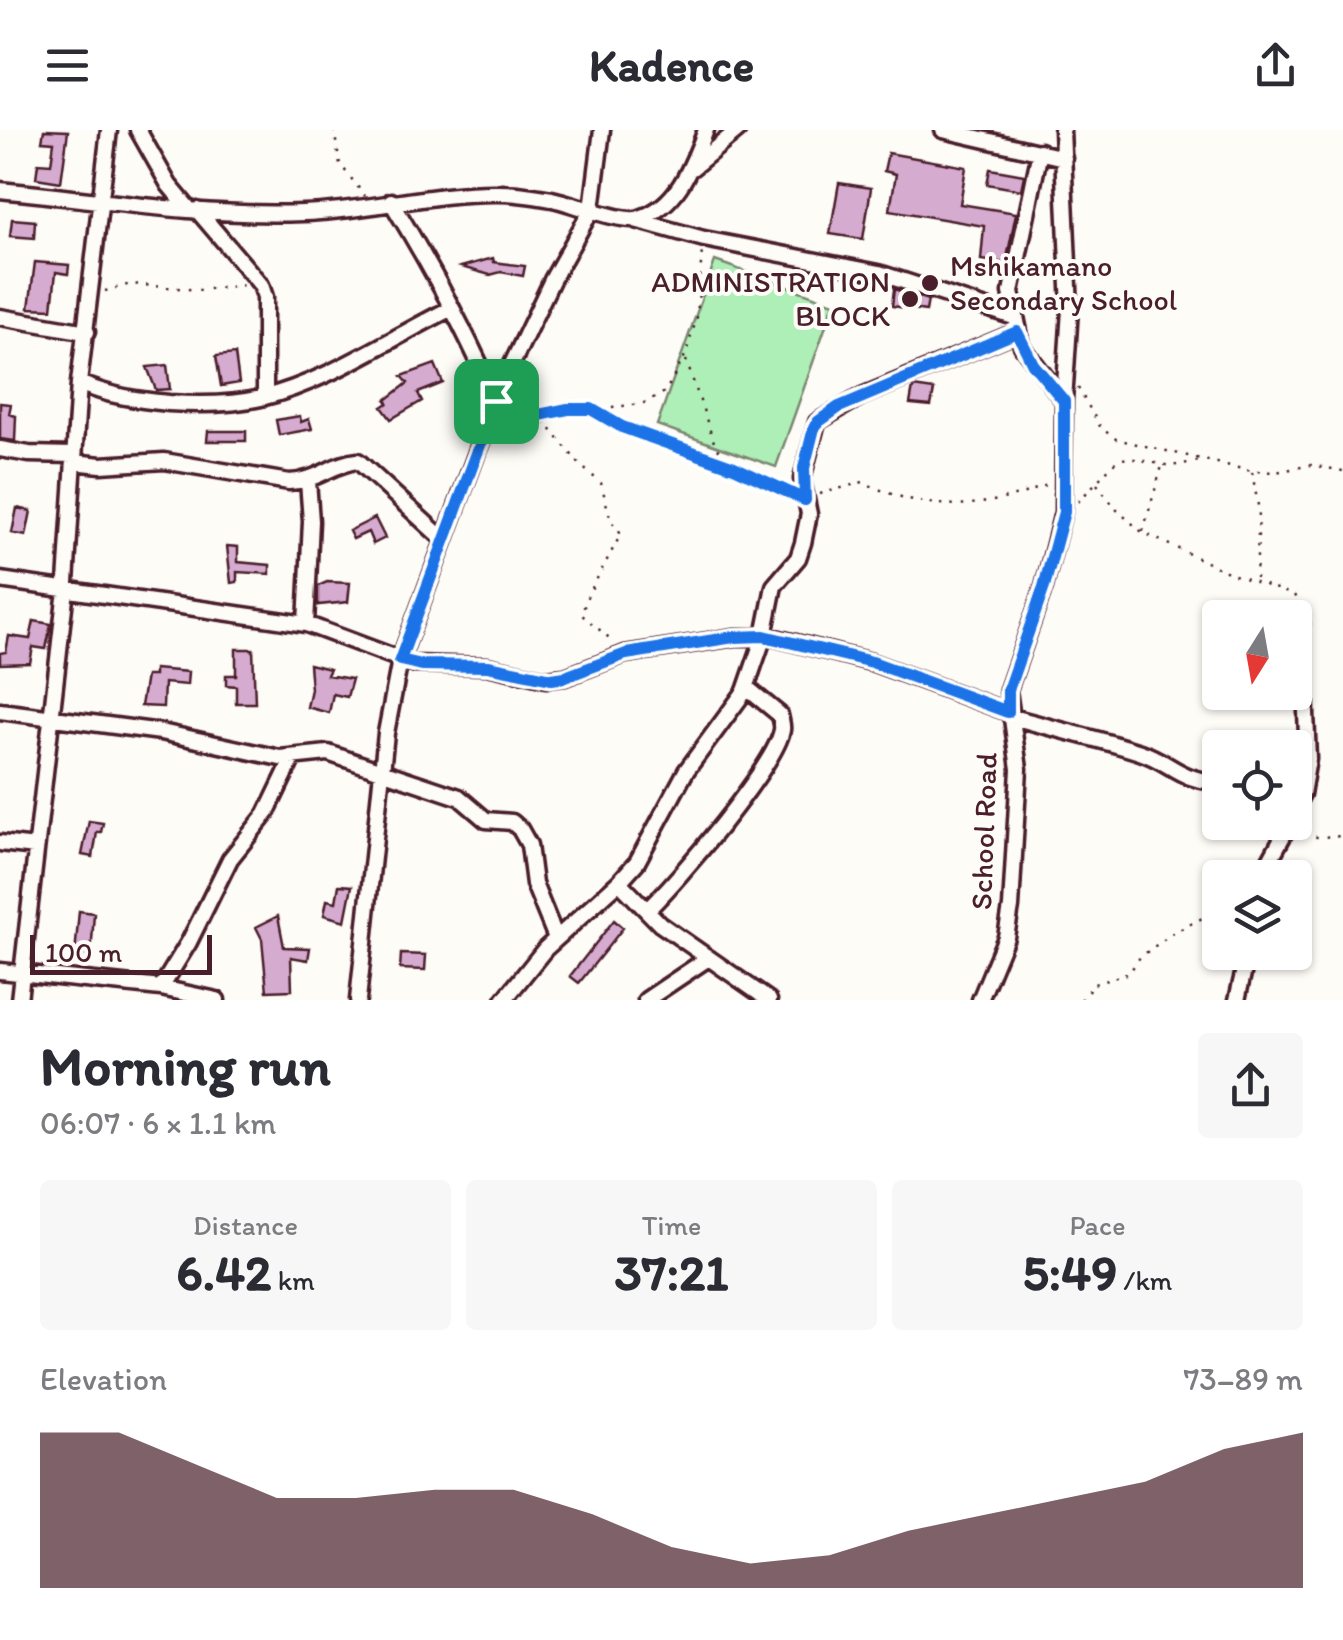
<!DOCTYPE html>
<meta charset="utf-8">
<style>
body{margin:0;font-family:Itim,sans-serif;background:#f7f7f7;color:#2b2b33;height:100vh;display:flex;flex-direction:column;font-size:38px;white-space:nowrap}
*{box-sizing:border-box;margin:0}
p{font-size:32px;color:#7c7c81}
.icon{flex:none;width:55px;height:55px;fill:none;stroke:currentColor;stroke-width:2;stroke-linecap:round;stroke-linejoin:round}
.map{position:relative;height:870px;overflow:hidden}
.panel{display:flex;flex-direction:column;background:#fff;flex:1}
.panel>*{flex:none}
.needle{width:65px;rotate:191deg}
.buttons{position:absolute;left:1202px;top:470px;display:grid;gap:20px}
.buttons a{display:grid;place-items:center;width:110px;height:110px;border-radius:10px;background:#fff;box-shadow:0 2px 8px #0004;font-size:50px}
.scale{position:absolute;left:30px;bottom:25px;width:182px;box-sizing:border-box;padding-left:10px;border:5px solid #4a1f2b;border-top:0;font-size:28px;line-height:35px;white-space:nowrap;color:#4a1f2b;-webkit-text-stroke:8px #fdfcf7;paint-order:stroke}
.pin{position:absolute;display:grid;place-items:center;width:85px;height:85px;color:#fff;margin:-42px;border-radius:20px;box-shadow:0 5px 15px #0006}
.round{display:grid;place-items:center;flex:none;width:105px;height:105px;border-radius:10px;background:#f7f7f7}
.overview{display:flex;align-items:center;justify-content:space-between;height:170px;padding:0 40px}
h1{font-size:55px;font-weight:700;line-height:75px}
.figures{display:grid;grid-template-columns:repeat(3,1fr);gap:15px;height:170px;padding:10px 40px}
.figures div{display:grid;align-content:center;border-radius:10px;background:#f7f7f7;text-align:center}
.figures b{font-size:50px;font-weight:700}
.figures small{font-size:28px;font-weight:400}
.figures p{font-size:28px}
.chart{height:280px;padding:20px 40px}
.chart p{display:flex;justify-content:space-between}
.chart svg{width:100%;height:180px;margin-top:10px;fill:#4a1f2b;opacity:.7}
header{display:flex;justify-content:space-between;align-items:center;height:130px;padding:0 40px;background:#fff;font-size:45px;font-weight:700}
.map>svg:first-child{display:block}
.green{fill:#aeefb7;stroke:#7c8771;stroke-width:2.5}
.building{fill:#d6abd0;stroke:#4a1f2b;stroke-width:2.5}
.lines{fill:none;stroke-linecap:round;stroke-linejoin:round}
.minor-casing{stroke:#4a1f2b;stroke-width:21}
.path{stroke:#4a1f2b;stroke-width:2.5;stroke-dasharray:2.5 8;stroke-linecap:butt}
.minor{stroke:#fdfcf7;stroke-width:14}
.route-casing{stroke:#fff;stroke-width:20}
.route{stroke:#1a73e8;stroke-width:12}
.poi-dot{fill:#4a1f2b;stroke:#fdfcf7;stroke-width:4}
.labels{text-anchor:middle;stroke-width:8;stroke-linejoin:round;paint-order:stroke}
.poi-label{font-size:30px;fill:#4a1f2b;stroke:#fdfcf7;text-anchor:start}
.street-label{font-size:30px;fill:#4a1f2b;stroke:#fdfcf7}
</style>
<header><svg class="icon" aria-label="menu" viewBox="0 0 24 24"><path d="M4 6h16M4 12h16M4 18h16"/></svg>Kadence<svg class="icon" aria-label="share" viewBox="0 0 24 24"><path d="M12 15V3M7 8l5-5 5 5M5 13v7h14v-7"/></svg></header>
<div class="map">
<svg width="1343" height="870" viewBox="0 0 1343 870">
<rect width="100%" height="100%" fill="#fdfcf7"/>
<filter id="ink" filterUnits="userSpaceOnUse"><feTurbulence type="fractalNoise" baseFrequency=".01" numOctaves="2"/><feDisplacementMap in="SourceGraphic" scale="20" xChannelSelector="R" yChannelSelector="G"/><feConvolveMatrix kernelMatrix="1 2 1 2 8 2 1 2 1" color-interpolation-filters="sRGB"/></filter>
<g filter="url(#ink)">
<!-- green -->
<path class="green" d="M715,131L834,173L776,337L657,295Z"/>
<!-- building -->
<path class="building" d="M44,0L68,1L61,52L36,48L38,33L51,34L54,12L42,11Z
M888,23L966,37L960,74L1016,83L1006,133L981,130L984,96L890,80L896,44L884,41Z
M990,39L1024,45L1021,60L987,54Z
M839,53L871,58L863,109L830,104Z
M12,89L35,91L34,108L10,106Z
M493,128L494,132L525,136L523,146L501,142L490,145L461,137Z
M35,132L69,135L68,144L56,142L52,179L29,178Z
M894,159L928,170L926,181L892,176Z
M235,224L239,253L221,256L216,226Z
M435,234L443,253L418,263L422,271L391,289L382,277L388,273L386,270L408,253L402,246Z
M167,235L170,259L156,260L147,237Z
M913,257L934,260L931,276L910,274Z
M0,273L11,274L9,284L16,286L15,311L0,309Z
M300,286L301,292L309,289L312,299L279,305L276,290Z
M208,301H246V311H207Z
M17,378L31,381L26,406L12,403Z
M375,388L385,408L373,414L368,402L353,409L349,401Z
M227,416L238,417V432L270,435V444L237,442V452L231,453Z
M327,452L350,453L348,472L318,475V456Z
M34,491L51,494L46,519L33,517L30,533L0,534V523L6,522L9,506L30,509Z
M236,519H253L255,573H236V556L226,555V545H236Z
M309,534L330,539L327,545L352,549L347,567L333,564L329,583L307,577L311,559Z
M154,539L188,542L187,555L164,553L163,577L141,576L146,546H154Z
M89,691L103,693L101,702H97L93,727L82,725Z
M339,755L352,756L345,791L324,785L327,770L336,772Z
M79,781L94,783L91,826L75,824Z
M278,786L284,817L310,818L308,830L291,827L292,860L267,861L262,809L256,797Z
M614,790L623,798L579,853L570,846Z
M401,824L426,825L425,840L400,839Z"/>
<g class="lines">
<!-- minor casing -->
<g class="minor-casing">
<path id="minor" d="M138,0L169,55L189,79
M943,0L1064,28
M1040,21L1011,162L1022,216L1064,271
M692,38L738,0
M0,60C100,70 202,87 303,83C369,81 433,62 499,63C516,63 535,66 552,69C572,73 624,94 640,88C679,75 692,35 706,0
M391,71C430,135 467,202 496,271
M197,80L261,155L265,167V267
M635,90L704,109L879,143L1014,187
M0,187L87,202
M79,253C109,266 137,270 169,273C200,275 231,275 261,268C325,253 391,208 450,179
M0,319L29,324L74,325
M74,332L101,335L164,331L289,352C319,351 332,333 358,331L444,410
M0,450L306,494L413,534L487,536L546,549L565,547L625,524L735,507H772L871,532L1008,582
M306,494L311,391L308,351
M1295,518L1303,527L1304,536L1308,629L1302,664L1295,677
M0,581L161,602L280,628L328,623L459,667L486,690L512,692L520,699L529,715L534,754L556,808
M1010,586C1053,599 1097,608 1140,622C1173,633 1179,651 1220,652
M0,713L36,717
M1260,748L1283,706V692
M619,752L660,794L769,870
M647,780C675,754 776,635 782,600C783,595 781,591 780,585L747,558
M0,841L161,858L217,870
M161,858L189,812L230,729L266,684L293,628
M19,870L65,468L79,253L109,0
M358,870L386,603L400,530L502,255L552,150L592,79L602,0
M504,870L545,819L619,752L637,732L686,641L745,561L764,506L774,456L798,428L803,413L809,384L802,349L817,292L862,266L1017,202
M646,870L707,829
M980,870L1006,807L1011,777L1019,639L1008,560L1044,457L1063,382L1064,271L1070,179L1062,0
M1237,870L1248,822"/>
</g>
<!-- path -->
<path class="path" d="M334,0L340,34L365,66
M105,161L131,154L200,160L245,155
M686,230L715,315L734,337L790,364
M1078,258L1101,298L1116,309L1251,341L1276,342L1311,335L1343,341
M513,263L539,285L581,336L601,353L611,391L621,404L586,469L582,485L614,512
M591,279L642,274L665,262L685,226L697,187L702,120
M541,285L568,279H591L622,297L734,337
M1252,342L1259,381L1256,448
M1097,354L1117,380L1142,402L1232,444L1294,465L1313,499
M820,364L863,352C928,384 986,380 1052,353
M1078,372L1114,333L1122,329L1130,328L1171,336L1205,330
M1143,401L1162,336
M1295,701L1317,707L1343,706
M1081,870L1094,854L1129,843L1140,827L1173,803L1220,779"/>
<!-- minor -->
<use href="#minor" class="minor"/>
</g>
</g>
<g class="lines" filter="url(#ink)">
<!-- route casing -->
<g class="route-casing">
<path id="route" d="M1017,202L1033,234L1064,271V382L1044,457L1008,560V582L872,532L764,506L734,507L626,524L565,547L552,549L488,536L422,535L400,530L502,256L539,285L568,279H591L622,297L734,337L805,370L804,338L814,298L818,292L839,277Z"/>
</g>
<!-- route -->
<use href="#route" class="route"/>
</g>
<!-- markers -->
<g class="poi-dot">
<circle cx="930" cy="153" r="10"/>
<circle cx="910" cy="169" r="10"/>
</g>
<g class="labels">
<!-- poi labels -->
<g class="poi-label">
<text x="950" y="146">Mshikamano<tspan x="950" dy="34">Secondary School</tspan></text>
<text x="890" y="162" text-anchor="end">ADMINISTRATION<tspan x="890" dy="34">BLOCK</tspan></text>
</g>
<!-- street labels -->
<g class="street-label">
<text transform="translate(984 701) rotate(-88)" y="10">School Road</text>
</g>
</g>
</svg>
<div class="buttons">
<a><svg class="needle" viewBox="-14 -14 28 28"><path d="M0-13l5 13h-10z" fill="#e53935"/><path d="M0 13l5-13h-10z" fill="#7c7c81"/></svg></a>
<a><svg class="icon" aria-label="locate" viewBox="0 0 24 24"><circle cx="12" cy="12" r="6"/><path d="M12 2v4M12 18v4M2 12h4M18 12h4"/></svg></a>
<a><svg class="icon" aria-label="layers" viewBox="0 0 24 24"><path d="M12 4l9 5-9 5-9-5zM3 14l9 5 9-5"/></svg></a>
</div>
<div class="scale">100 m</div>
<div class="pin" style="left:496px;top:271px;background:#1e9e55"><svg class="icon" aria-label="arrive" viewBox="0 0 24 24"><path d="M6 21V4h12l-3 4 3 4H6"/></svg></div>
</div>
<section class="panel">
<div class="overview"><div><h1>Morning run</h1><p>06:07 · 6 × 1.1 km</p></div><a class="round"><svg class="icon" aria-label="share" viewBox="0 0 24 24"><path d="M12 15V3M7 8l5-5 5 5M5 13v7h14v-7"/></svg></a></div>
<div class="figures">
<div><p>Distance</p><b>6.42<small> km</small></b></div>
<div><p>Time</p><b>37:21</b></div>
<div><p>Pace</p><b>5:49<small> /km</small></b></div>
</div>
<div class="chart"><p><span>Elevation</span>73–89 m</p>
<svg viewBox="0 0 160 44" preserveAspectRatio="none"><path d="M0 44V6L10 6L20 14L30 22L40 22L50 20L60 20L70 26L80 34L90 38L100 36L110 30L120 26L130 22L140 18L150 10L160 6V44z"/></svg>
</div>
</section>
